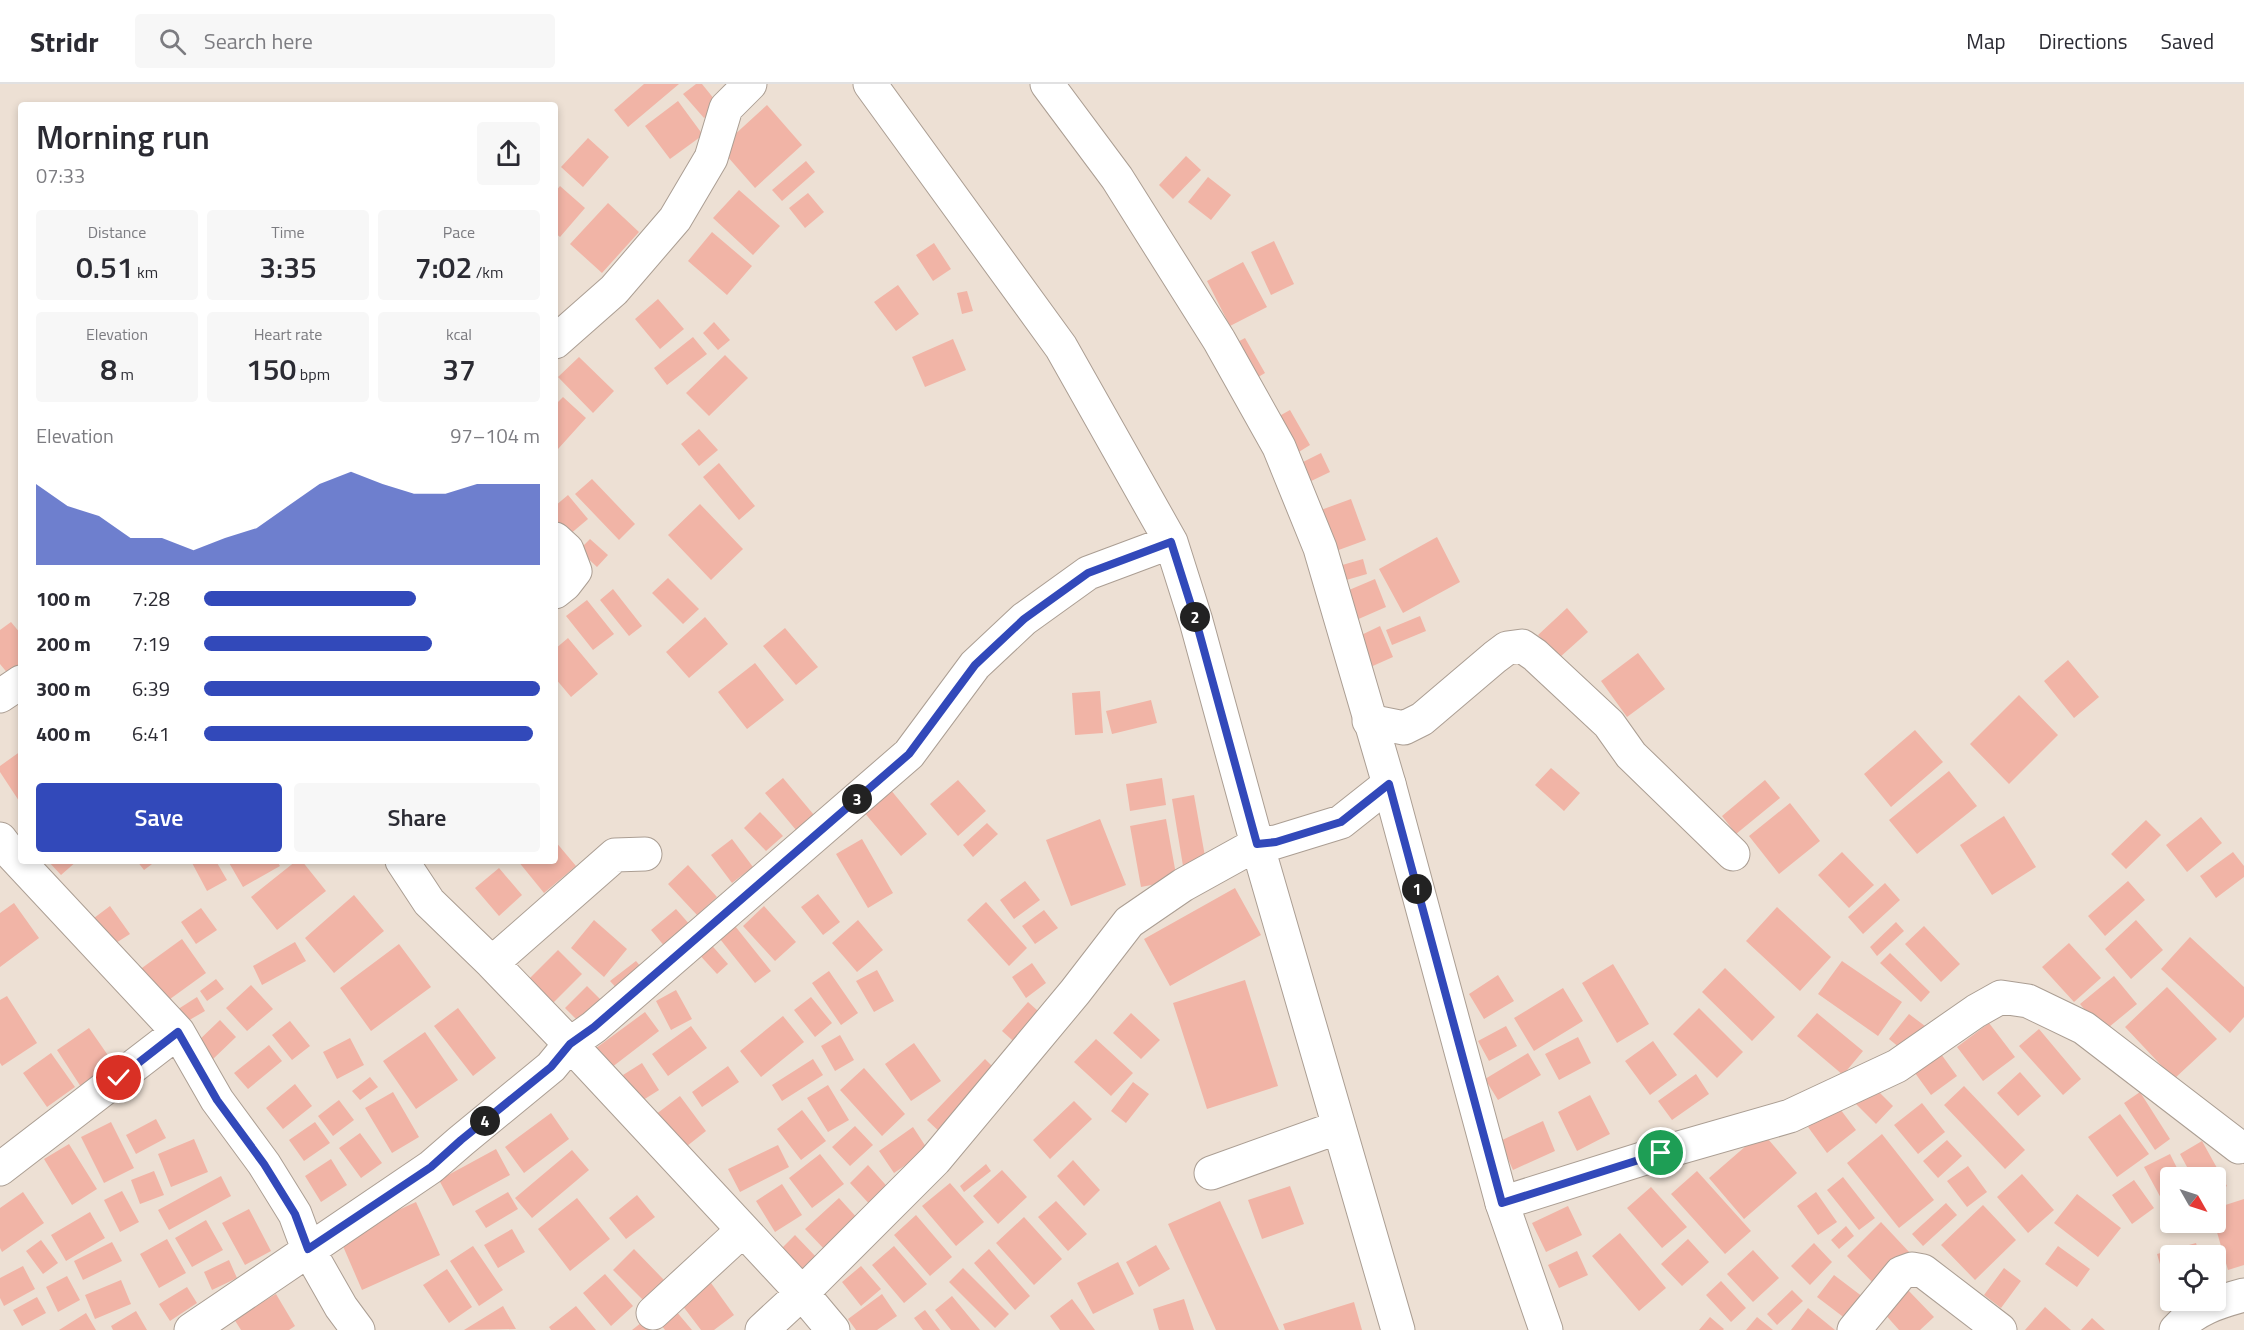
<!DOCTYPE html>
<meta charset="utf-8">
<style>
body{margin:0;font-family:"Titillium Web",sans-serif;background:#f7f7f7;color:#2b2b33;height:100vh;display:flex;flex-direction:column;font-size:22px;white-space:nowrap}
*{box-sizing:border-box;margin:0}
p{font-size:20px;color:#7c7c81}
.icon{flex:none;width:33px;height:33px;fill:none;stroke:currentColor;stroke-width:2;stroke-linecap:round;stroke-linejoin:round}
.map{position:relative;flex:1;overflow:hidden}
.details{position:absolute;left:18px;top:18px;width:540px;height:762px;display:flex;flex-direction:column;background:#fff;border-radius:6px;box-shadow:0 3px 9px #0003}
.details>*{flex:none}
.needle{width:39px;rotate:129deg}
.fabs{position:absolute;left:2160px;top:1083px;display:grid;gap:12px}
.fabs a{display:grid;place-items:center;width:66px;height:66px;border-radius:6px;background:#fff;box-shadow:0 3px 9px #0003;font-size:30px}
.pin{position:absolute;display:grid;place-items:center;width:51px;height:51px;color:#fff;margin:-26px;border:3px solid #fff;border-radius:50%;box-shadow:0 2px 6px #0007}
.km{position:absolute;width:30px;height:30px;margin:-15px;border-radius:50%;background:#222;color:#fff;font-size:16px;line-height:30px;text-align:center}
.round{display:grid;place-items:center;flex:none;width:63px;height:63px;border-radius:6px;background:#f7f7f7}
.head{display:flex;align-items:center;justify-content:space-between;height:102px;padding:0 18px}
h1{font-size:33px;font-weight:600;line-height:45px}
.stats{display:grid;grid-template-columns:repeat(3,1fr);gap:9px;height:102px;padding:6px 18px}
.stats div{display:grid;align-content:center;border-radius:6px;background:#f7f7f7;text-align:center}
.stats b{font-size:30px;font-weight:600}
.stats small{font-size:16px;font-weight:400}
.stats p{font-size:16px}
.chart{height:168px;padding:12px 18px}
.chart p{display:flex;justify-content:space-between}
.chart svg{width:100%;height:108px;margin-top:6px;fill:#3249ba;opacity:.7}
.cta{display:flex;gap:12px;margin-top:auto;padding:12px 18px}
.cta a{flex:1;height:69px;border-radius:6px;background:#3249ba;color:#fff;font-size:24px;font-weight:600;line-height:69px;text-align:center}
.cta a+a{background:#f7f7f7;color:#2b2b33}
ul{padding:0 18px;list-style:none;font-size:20px}
li{display:grid;grid-template-columns:96px 72px 1fr;align-items:center;height:45px}
li i{height:15px;border-radius:8px;background:#3249ba}
header{display:flex;align-items:center;gap:36px;box-sizing:border-box;height:84px;padding:0 30px;background:#fff;border-bottom:2px solid #e1e1e2}
header strong{font-size:28px}
nav{display:flex;gap:33px;margin-inline-start:auto;font-size:21px}
.search{width:420px;height:54px;background:#f7f7f7;display:flex;align-items:center;gap:15px;box-sizing:border-box;padding:0 21px;border-radius:6px;color:#7c7c81;font-size:22px}
.map>svg:first-child{display:block}
.building{fill:#f1b4a6}
.lines{fill:none;stroke-linecap:round;stroke-linejoin:round}
.minor-casing{stroke:#ab9e93;stroke-width:35}
.tertiary-casing{stroke:#ab9e93;stroke-width:35}
.minor{stroke:#fff;stroke-width:33}
.tertiary{stroke:#fff;stroke-width:33}
.route-casing{stroke:#fff;stroke-width:12}
.route{stroke:#3249ba;stroke-width:8}
</style>
<header>
<strong>Stridr</strong>
<div class="search"><svg class="icon" aria-label="search" viewBox="0 0 24 24"><circle cx="10" cy="10" r="6"/><path d="M15 15l6 6"/></svg>Search here</div>
<nav><a>Map</a><a>Directions</a><a>Saved</a></nav>
</header>
<div class="map">
<svg width="2244" height="1246" viewBox="0 0 2244 1246">
<rect width="100%" height="100%" fill="#ede0d4"/>
<!-- building -->
<path class="building" d="M644,0H679L628,43L614,26Z
M696,0H702L719,21L704,34L683,10Z
M678,17L703,51L670,75L645,42Z
M767,21L802,61L755,104L720,64Z
M588,54L609,73L583,103L561,83Z
M1186,72L1201,86L1173,115L1159,101Z
M806,77L815,88L782,117L772,106Z
M1208,93L1231,111L1211,136L1188,118Z
M560,102L585,124L560,153L555,149V108Z
M739,106L780,142L753,171L713,134Z
M808,109L824,128L805,144L789,124Z
M608,119L639,148L602,189L570,160Z
M712,148L752,182L727,211L688,177Z
M1274,157L1294,200L1271,211L1251,168Z
M934,159L951,185L933,197L916,171Z
M1243,178L1267,223L1230,242L1207,197Z
M898,201L919,230L896,247L874,218Z
M967,207L973,227L962,230L957,209Z
M658,215L684,245L660,265L635,235Z
M714,238L730,256L718,266L703,249Z
M693,253L707,270L667,301L654,284Z
M1245,254L1265,289L1250,298L1230,262Z
M953,255L966,286L925,303L912,273Z
M725,271L748,294L709,332L686,309Z
M579,273L614,307L593,329L558,293Z
M563,313L586,334L558,365L555,362V321Z
M1290,326L1310,361L1294,371L1274,335Z
M699,345L718,366L699,382L681,360Z
M1321,369L1330,388L1307,399L1297,381Z
M719,379L755,422L739,436L703,393Z
M592,395L635,440L619,456L575,410Z
M568,411L588,435L569,451L555,434V422Z
M1351,415L1366,456L1325,471L1310,430Z
M700,420L743,465L711,496L668,451Z
M1437,453L1460,498L1403,529L1379,485Z
M590,455L608,471L597,483L579,466Z
M1363,475L1367,490L1336,499L1332,484Z
M668,494L699,525L683,540L652,509Z
M1375,495L1386,523L1354,537L1342,509Z
M613,505L642,542L629,552L600,516Z
M587,516L614,550L593,566L566,532Z
M1567,524L1588,548L1559,574L1538,551Z
M1420,532L1426,547L1392,561L1386,546Z
M705,533L728,560L689,594L666,568Z
M11,538L21,550V591L14,597L0,580V546Z
M1380,542L1393,573L1366,585L1353,555Z
M785,544L818,583L796,601L763,562Z
M568,554L598,590L571,613L555,594V565Z
M1638,569L1665,605L1627,633L1601,597Z
M2068,576L2099,613L2074,634L2044,597Z
M755,579L784,616L747,645L718,608Z
M1100,607L1103,649L1075,651L1072,609Z
M2019,611L2058,651L2009,700L1970,660Z
M1151,616L1157,639L1112,650L1106,627Z
M1915,646L1943,678L1891,723L1864,690Z
M21,667V720L0,688V682Z
M1551,684L1580,709L1564,727L1535,701Z
M1949,687L1977,722L1917,770L1889,736Z
M783,694L814,731L796,746L765,709Z
M1162,694L1166,721L1130,727L1126,700Z
M958,696L986,727L958,752L930,720Z
M1765,696L1780,714L1736,750L1722,732Z
M890,705L927,750L901,772L863,727Z
M1194,711L1206,778L1183,782L1172,715Z
M1790,719L1820,757L1779,790L1749,752Z
M760,728L783,752L766,767L744,744Z
M2004,732L2036,783L1992,811L1960,761Z
M2201,733L2222,759L2187,788L2166,761Z
M1100,735L1126,801L1071,822L1046,756Z
M1166,735L1177,796L1141,803L1130,742Z
M2146,736L2161,751L2126,785L2111,770Z
M987,739L998,750L973,773L963,761Z
M732,755L753,783L732,799L711,771Z
M862,755L893,809L868,824L836,770Z
M555,757L576,782L544,809L518,777H555Z
M1842,768L1874,801L1849,824L1818,791Z
M2233,768L2244,782V793L2216,814L2200,792Z
M48,777H77L61,791Z
M137,777H156L144,786Z
M191,777H216L227,796L207,807Z
M228,777H277L280,782L243,803Z
M296,777H302L326,807L277,846L251,813Z
M688,781L717,813L697,831L668,800Z
M499,784L522,811L499,832L475,804Z
M1025,797L1040,816L1014,835L1000,816Z
M2128,797L2145,816L2105,852L2088,832Z
M1885,799L1900,816L1863,850L1848,833Z
M1235,804L1261,851L1170,902L1144,855Z
M818,810L840,838L823,851L801,823Z
M354,811L384,847L334,889L305,854Z
M986,818L1027,864L1009,882L967,836Z
M14,819L39,854L0,883V829Z
M110,822L130,850L108,864L90,837Z
M764,822L796,858L775,877L743,842Z
M1777,823L1831,873L1800,907L1746,857Z
M201,824L217,846L196,860L181,838Z
M676,825L691,842L666,864L651,846Z
M1044,826L1058,844L1035,860L1022,842Z
M594,836L627,865L604,893L571,864Z
M858,836L883,866L857,888L832,859Z
M2136,836L2163,866L2131,895L2105,865Z
M1896,838L1904,847L1877,872L1870,863Z
M735,842L771,887L755,899L720,855Z
M1924,842L1960,880L1941,898L1905,860Z
M2190,853L2244,903V933L2230,949L2161,885Z
M182,855L206,889L159,923L135,889Z
M708,857L728,880L717,890L696,867Z
M295,858L306,877L262,901L253,882Z
M2069,859L2101,894L2074,918L2042,883Z
M399,860L431,903L371,947L340,904Z
M558,866L582,890L553,919L529,895Z
M1890,869L1930,908L1921,918L1880,879Z
M636,877L646,889L621,909L610,897Z
M1842,877L1902,918L1878,952L1818,910Z
M1032,879L1046,899L1026,914L1012,893Z
M1613,880L1649,940L1617,959L1582,899Z
M1725,884L1775,933L1752,957L1702,908Z
M877,886L894,917L874,928L856,897Z
M829,887L858,929L841,941L812,899Z
M1498,891L1514,917L1484,935L1469,910Z
M2114,892L2137,920L2103,948L2080,920Z
M216,895L224,905L207,917L200,907Z
M1245,896L1278,1002L1207,1025L1173,919Z
M251,901L273,925L247,947L226,924Z
M587,902L603,918L581,940L565,924Z
M2167,903L2217,955L2174,995L2125,943Z
M1563,904L1583,937L1534,967L1514,934Z
M676,906L692,935L671,946L656,917Z
M7,912L37,959L2,982L0,979V916Z
M197,913L205,927L179,942L172,929Z
M811,913L832,939L815,953L794,926Z
M1028,918L1047,935L1021,964L1002,947Z
M458,924L496,974L473,992L434,942Z
M1699,924L1743,968L1717,994L1673,950Z
M645,928L659,947L607,987L592,967Z
M1131,929L1160,956L1141,975L1113,949Z
M1817,929L1863,967L1843,991L1797,952Z
M1909,930L1925,942L1905,968L1889,955Z
M783,932L804,958L761,993L740,967Z
M220,936L236,953L212,976L196,959Z
M290,937L310,962L292,976L272,951Z
M1989,939L2015,973L1983,997L1957,963Z
M691,942L707,964L668,992L652,970Z
M1506,942L1517,962L1489,977L1478,957Z
M89,944L114,980L81,1003L57,966Z
M2039,945L2081,995L2063,1011L2019,962Z
M425,948L458,996L416,1025L383,977Z
M840,951L854,976L835,987L821,962Z
M1578,953L1591,979L1559,996L1545,970Z
M350,954L364,981L337,995L323,968Z
M1096,955L1133,989L1111,1012L1074,978Z
M1653,957L1677,991L1650,1011L1625,977Z
M914,959L941,997L911,1017L885,980Z
M269,961L282,977L248,1005L234,989Z
M51,969L75,1003L47,1023L23,989Z
M1528,969L1541,991L1498,1016L1485,995Z
M1941,970L1957,992L1931,1011L1915,989Z
M813,975L823,991L782,1017L772,1001Z
M985,975L1001,991L943,1051L927,1036Z
M642,979L659,1006L640,1018L623,991Z
M728,982L739,998L702,1023L692,1008Z
M864,984L905,1030L882,1052L840,1006Z
M2020,988L2041,1012L2018,1032L1997,1009Z
M1696,990L1709,1010L1672,1036L1658,1017Z
M370,993L378,1003L360,1016L352,1007Z
M1133,998L1149,1010L1126,1039L1111,1027Z
M295,1000L312,1022L283,1045L266,1024Z
M828,1001L849,1036L828,1048L807,1014Z
M1873,1002L1893,1022L1876,1040L1856,1020Z
M1964,1002L2025,1066L2005,1085L1944,1021Z
M393,1008L419,1053L392,1069L365,1024Z
M2140,1008L2170,1055L2155,1066L2124,1019Z
M1590,1011L1610,1050L1577,1067L1558,1028Z
M680,1012L706,1047L682,1066L655,1031Z
M339,1016L354,1036L333,1052L318,1032Z
M1074,1017L1092,1035L1050,1075L1033,1056Z
M1922,1019L1945,1048L1918,1070L1894,1041Z
M1837,1021L1856,1046L1827,1069L1808,1043Z
M802,1026L826,1057L801,1076L777,1045Z
M551,1029L569,1055L524,1089L505,1063Z
M2120,1030L2149,1070L2117,1093L2088,1053Z
M156,1035L166,1054L136,1070L126,1051Z
M1543,1037L1555,1067L1513,1086L1500,1057Z
M111,1038L134,1084L104,1099L81,1053Z
M315,1038L330,1059L304,1077L289,1056Z
M855,1042L873,1061L850,1082L832,1063Z
M913,1043L928,1066L894,1089L879,1067Z
M1762,1048L1797,1089L1744,1135L1709,1094Z
M360,1049L382,1079L361,1094L339,1064Z
M1882,1050L1934,1116L1899,1144L1847,1079Z
M194,1055L208,1088L171,1103L158,1070Z
M1947,1056L1962,1072L1938,1094L1923,1077Z
M2202,1057L2227,1102L2216,1109V1094H2193L2180,1070Z
M69,1060L97,1105L72,1121L44,1075Z
M778,1061L789,1083L740,1108L728,1085Z
M496,1065L510,1091L453,1122L439,1096Z
M572,1066L589,1086L532,1134L515,1114Z
M820,1070L844,1100L812,1124L789,1094Z
M2170,1070L2182,1094H2170V1126L2168,1127L2144,1083Z
M331,1075L347,1101L321,1118L305,1092Z
M1073,1076L1100,1106L1084,1122L1057,1092Z
M986,1080L991,1087L964,1108L960,1102Z
M868,1081L892,1108L874,1125L850,1099Z
M1968,1082L1987,1108L1967,1123L1947,1097Z
M1002,1086L1027,1113L998,1140L973,1112Z
M154,1087L164,1111L140,1120L131,1096Z
M1697,1087L1751,1147L1725,1170L1671,1110Z
M2022,1090L2054,1126L2028,1149L1997,1113Z
M221,1092L231,1112L169,1146L158,1126Z
M1843,1093L1875,1134L1859,1146L1827,1106Z
M2134,1096L2154,1124L2132,1140L2112,1111Z
M950,1099L984,1138L956,1162L922,1122Z
M782,1100L802,1131L775,1148L756,1117Z
M1290,1102L1304,1140L1262,1155L1248,1116Z
M1651,1103L1687,1143L1662,1164L1627,1124Z
M122,1107L139,1138L120,1148L104,1116Z
M23,1108L44,1139L2,1168L0,1164V1124Z
M508,1108L518,1125L486,1144L475,1127Z
M1816,1108L1837,1138L1818,1151L1797,1122Z
M2077,1110L2121,1144L2098,1173L2054,1139Z
M637,1111L655,1133L626,1155L609,1134Z
M577,1114L610,1155L570,1187L538,1145Z
M839,1114L859,1136L826,1167L805,1145Z
M2244,1115V1181L2228,1186L2214,1138L2216,1124Z
M1056,1117L1087,1150L1068,1167L1038,1133Z
M1220,1117L1279,1246H1216L1168,1140Z
M416,1118L440,1171L362,1206L339,1153Z
M1946,1119L1957,1131L1923,1162L1912,1150Z
M1983,1121L2016,1156L1975,1196L1941,1161Z
M1568,1122L1582,1151L1546,1168L1532,1139Z
M249,1125L271,1167L245,1181L222,1139Z
M90,1128L105,1154L66,1177L51,1151Z
M916,1131L952,1173L930,1192L894,1151Z
M1024,1133L1062,1175L1034,1201L996,1159Z
M206,1136L223,1166L192,1183L175,1154Z
M1881,1138L1910,1169L1876,1202L1847,1172Z
M1846,1142L1854,1152L1839,1165L1831,1156Z
M512,1145L525,1168L498,1184L484,1161Z
M1620,1149L1666,1204L1639,1227L1592,1172Z
M795,1151L819,1176L803,1192L779,1167Z
M167,1155L186,1189L159,1204L140,1170Z
M1688,1155L1709,1178L1682,1202L1661,1180Z
M41,1156L58,1179L43,1190L26,1167Z
M112,1158L122,1177L83,1196L74,1177Z
M1814,1159L1832,1178L1810,1201L1791,1182Z
M2196,1159L2200,1172H2170V1185L2162,1187L2157,1170Z
M1156,1161L1170,1185L1139,1203L1126,1178Z
M473,1162L503,1206L479,1222L450,1177Z
M894,1162L927,1200L904,1219L872,1181Z
M2058,1162L2090,1185L2077,1203L2045,1180Z
M634,1165L664,1196L643,1216L613,1186Z
M989,1165L1030,1212L1015,1226L974,1179Z
M1753,1166L1779,1194L1753,1218L1727,1190Z
M1577,1167L1588,1191L1559,1204L1548,1181Z
M229,1176L237,1194L212,1206L204,1188Z
M1118,1178L1134,1210L1093,1230L1077,1199Z
M23,1182L35,1205L4,1222L0,1214V1194Z
M861,1182L881,1205L861,1222L842,1198Z
M963,1184L1009,1230L995,1244L949,1198Z
M2004,1184L2021,1197L2001,1224L1984,1211Z
M447,1185L472,1223L449,1239L423,1201Z
M605,1190L633,1222L611,1242L583,1209Z
M1834,1191L1863,1213L1846,1235L1817,1213Z
M67,1192L80,1216L58,1228L46,1203Z
M121,1196L131,1220L95,1235L85,1211Z
M1721,1197L1746,1224L1731,1238L1706,1211Z
M711,1199L734,1231L714,1246H701L682,1221Z
M187,1203L197,1219L170,1237L159,1220Z
M1907,1205L1934,1233L1920,1246H1899L1883,1228Z
M1792,1206L1803,1217L1777,1241L1767,1230Z
M276,1210L295,1242L289,1246H241L234,1235Z
M882,1210L897,1232L877,1246H856L848,1235Z
M952,1212L980,1246H951L935,1226Z
M37,1213L46,1229L22,1242L13,1226Z
M1072,1215L1095,1246H1060L1050,1232Z
M1184,1215L1194,1246H1159L1153,1225Z
M1354,1218L1362,1246H1285L1283,1240Z
M670,1220L692,1246H665L655,1233Z
M503,1222L516,1245L464,1246Z
M576,1222L596,1246H551L549,1243Z
M2045,1223L2071,1246H2025Z
M1808,1224L1835,1246H1791Z
M925,1226L940,1246H923L914,1234Z
M136,1227L147,1246H113L111,1242Z
M86,1229L96,1246H59Z
M1710,1233L1724,1245L1723,1246H1699Z
M1757,1233L1773,1246H1746Z
M2092,1234L2105,1246H2081Z
M646,1235L654,1246H632Z"/>
<g class="lines">
<!-- minor casing -->
<g class="minor-casing">
<path id="minor" d="M870,0L1061,263L1171,458L1196,537L1257,760L1398,1246
M555,258L614,206L675,135L711,74L726,24L750,0
M555,455L567,466L575,487L565,500L555,508
M0,612L21,598
M1369,637L1404,644L1422,635L1495,573L1507,564L1522,562L1535,571L1609,640L1631,671L1733,770
M0,755L9,767L178,948L217,1016L264,1080L295,1130L308,1165L341,1223L358,1246
M402,777L429,818L492,879L570,960L802,1209L833,1246
M492,879L615,771L645,770
M0,1085L178,948
M1211,1089L1339,1043
M1502,1119L1661,1069L1790,1032L1897,982L1976,927L2001,913L2028,917L2084,944L2239,1063
M653,1229L743,1146
M191,1246L431,1083L461,1057L551,983L570,960L594,943L909,670L975,581L1024,535L1088,489L1171,458
M762,1246L802,1209L935,1076L1075,908L1129,838L1183,801L1257,760L1276,758L1341,738L1389,700
M1854,1246L1901,1189L1912,1185L1923,1187L2000,1246
M2176,1246C2195,1225 2218,1218 2244,1211"/>
</g>
<!-- tertiary casing -->
<g class="tertiary-casing">
<path id="tertiary" d="M1047,0L1117,94L1219,256L1279,363L1320,464L1389,700L1502,1119L1546,1246"/>
</g>
<!-- minor -->
<use href="#minor" class="minor"/>
<!-- tertiary -->
<use href="#tertiary" class="tertiary"/>
</g>
<g class="lines">
<!-- route casing -->
<g class="route-casing">
<path id="route" d="M119,994L178,948L217,1016L264,1080L295,1130L308,1165L431,1083L461,1056L551,983L570,960L594,943L909,670L975,581L1024,535L1088,489L1171,458L1196,537L1257,760L1276,758L1341,738L1389,700L1502,1119L1661,1069"/>
</g>
<!-- route -->
<use href="#route" class="route"/>
</g>
</svg>
<div class="fabs">
<a><svg class="needle" viewBox="-14 -14 28 28"><path d="M0-13l5 13h-10z" fill="#e53935"/><path d="M0 13l5-13h-10z" fill="#7c7c81"/></svg></a>
<a><svg class="icon" aria-label="locate" viewBox="0 0 24 24"><circle cx="12" cy="12" r="6"/><path d="M12 2v4M12 18v4M2 12h4M18 12h4"/></svg></a>
</div>
<div class="pin" style="left:1661px;top:1069px;background:#1e9e55"><svg class="icon" aria-label="arrive" viewBox="0 0 24 24"><path d="M6 21V4h12l-3 4 3 4H6"/></svg></div>
<div class="pin" style="left:119px;top:994px;background:#d93025"><svg class="icon" aria-label="check" viewBox="0 0 24 24"><path d="M5 12l5 5 9-10"/></svg></div>
<b class="km" style="left:1417px;top:805px">1</b>
<b class="km" style="left:1195px;top:533px">2</b>
<b class="km" style="left:857px;top:715px">3</b>
<b class="km" style="left:485px;top:1037px">4</b>
<section class="details">
<div class="head"><div><h1>Morning run</h1><p>07:33</p></div><a class="round"><svg class="icon" aria-label="share" viewBox="0 0 24 24"><path d="M12 15V3M7 8l5-5 5 5M5 13v7h14v-7"/></svg></a></div>
<div class="stats">
<div><p>Distance</p><b>0.51<small> km</small></b></div>
<div><p>Time</p><b>3:35</b></div>
<div><p>Pace</p><b>7:02<small> /km</small></b></div>
</div>
<div class="stats">
<div><p>Elevation</p><b>8<small> m</small></b></div>
<div><p>Heart rate</p><b>150<small> bpm</small></b></div>
<div><p>kcal</p><b>37</b></div>
</div>
<div class="chart"><p><span>Elevation</span>97–104 m</p>
<svg viewBox="0 0 160 44" preserveAspectRatio="none"><path d="M0 44V11L10 20L20 24L30 33L40 33L50 38L60 33L70 29L80 20L90 11L100 6L110 11L120 15L130 15L140 11L150 11L160 11V44z"/></svg>
</div>
<ul>
<li><b>100 m</b>7:28<i style="width:63%"></i></li>
<li><b>200 m</b>7:19<i style="width:68%"></i></li>
<li><b>300 m</b>6:39<i style="width:100%"></i></li>
<li><b>400 m</b>6:41<i style="width:98%"></i></li>
</ul>
<div class="cta"><a>Save</a><a>Share</a></div>
</section>
</div>
